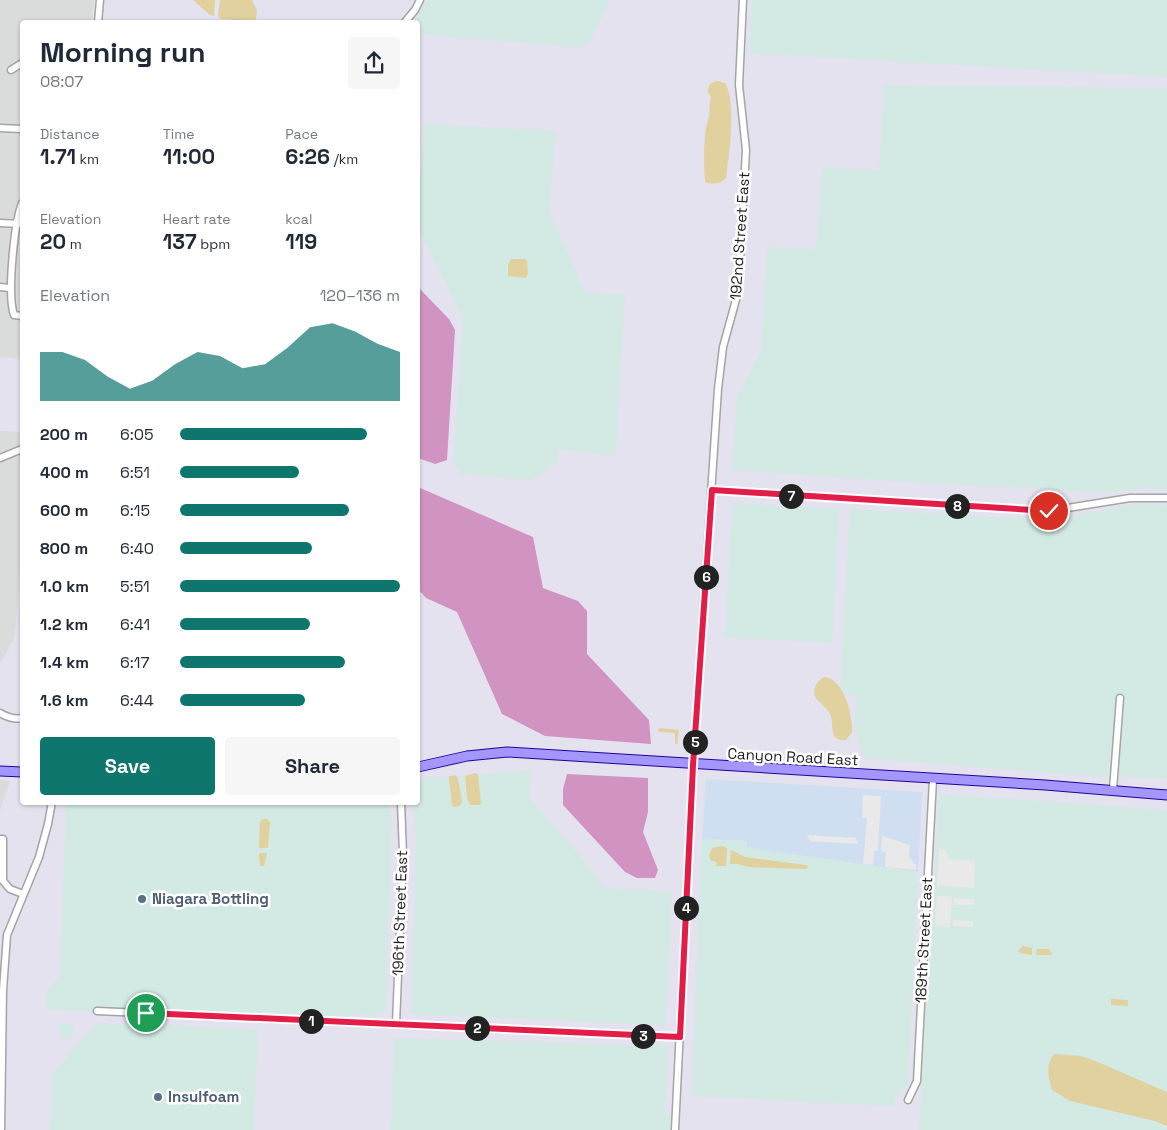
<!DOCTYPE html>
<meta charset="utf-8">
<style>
body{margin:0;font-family:"Space Grotesk",sans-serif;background:#f6f6f7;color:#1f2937;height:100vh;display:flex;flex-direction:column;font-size:19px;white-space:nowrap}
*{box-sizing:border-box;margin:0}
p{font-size:16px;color:#747a83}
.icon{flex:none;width:28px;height:28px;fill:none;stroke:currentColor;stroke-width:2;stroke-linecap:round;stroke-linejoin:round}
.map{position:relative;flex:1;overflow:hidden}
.drawer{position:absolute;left:20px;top:20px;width:400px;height:785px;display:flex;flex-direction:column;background:#fff;border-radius:5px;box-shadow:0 1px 4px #0004}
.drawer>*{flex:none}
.pin{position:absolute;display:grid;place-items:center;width:42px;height:42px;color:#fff;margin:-21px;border:2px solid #fff;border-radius:50%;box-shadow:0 1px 5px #0007}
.km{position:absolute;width:25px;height:25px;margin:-12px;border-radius:50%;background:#222;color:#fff;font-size:14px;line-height:25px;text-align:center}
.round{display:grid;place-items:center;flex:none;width:52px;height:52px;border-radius:5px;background:#f6f6f7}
.overview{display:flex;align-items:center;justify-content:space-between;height:85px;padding:0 20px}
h1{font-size:28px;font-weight:700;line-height:38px}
.metrics{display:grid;grid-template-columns:repeat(3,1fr);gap:8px;height:85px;padding:5px 20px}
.metrics div{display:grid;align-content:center}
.metrics b{font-size:21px;font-weight:700}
.metrics small{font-size:14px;font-weight:400}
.metrics p{font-size:14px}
.chart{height:140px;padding:10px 20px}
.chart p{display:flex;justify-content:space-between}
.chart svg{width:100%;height:90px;margin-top:5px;fill:#0f766e;opacity:.7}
.button{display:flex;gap:10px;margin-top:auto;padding:10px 20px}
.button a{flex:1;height:58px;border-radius:5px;background:#0f766e;color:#fff;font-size:20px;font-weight:700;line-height:58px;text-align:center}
.button a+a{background:#f6f6f7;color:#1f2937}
ul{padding:0 20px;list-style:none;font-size:16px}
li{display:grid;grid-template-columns:80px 60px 1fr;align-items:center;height:38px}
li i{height:12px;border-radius:6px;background:#0f766e}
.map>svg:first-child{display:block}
.residential{fill:#dadbdb}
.commercial{fill:#d0def1}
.industrial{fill:#d3e9e3}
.forest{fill:#d194c2}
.parking{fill:#e9e9e9}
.water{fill:#e0d19f}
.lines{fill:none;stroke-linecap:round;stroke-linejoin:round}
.minor-casing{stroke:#a4a4a4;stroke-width:9}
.major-casing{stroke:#210096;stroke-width:11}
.minor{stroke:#fff;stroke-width:6}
.major{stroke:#a397ff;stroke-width:9}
.route-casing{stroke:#fff;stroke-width:10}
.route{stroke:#e11d48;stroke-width:6}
.service-dot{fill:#5c6f8a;stroke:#fff;stroke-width:2}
.labels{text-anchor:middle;stroke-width:5;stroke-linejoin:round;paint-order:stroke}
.street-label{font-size:15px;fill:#1d1d1d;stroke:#fff}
.service-label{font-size:15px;font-weight:bold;fill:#4e5e75;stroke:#fff;text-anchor:start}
</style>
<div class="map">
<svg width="1167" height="1130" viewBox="0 0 1167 1130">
<rect width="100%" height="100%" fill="#e5e2ef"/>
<!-- residential -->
<path class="residential" d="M0,0H94L91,22H22V359L0,357Z
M0,431L22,432V524L18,605L14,639L0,664Z
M0,780L10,781L0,811Z"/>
<!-- commercial -->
<path class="commercial" d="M706,779L922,792L918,872L746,848V841L702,839Z"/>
<!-- industrial -->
<path class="industrial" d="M427,0H610L590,42L578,47L427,35L418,30V22H414Z
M752,0H1167V77L749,53Z
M884,85L1167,88V489L1144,488L1109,493L1031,488L922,483L732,470L737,397L761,351L767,247L816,249L822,167L879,171Z
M425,124L556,131L549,210L585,292L625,295L616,455L558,450V461L532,480L461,474L453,462L463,319L418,228V199Z
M732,503L839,509L832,643L725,637Z
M1140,503L1167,505V779L1035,772L863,758L854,725L856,694L840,693L850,509L1053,520Z
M532,770L529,798L581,857L605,888L672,892L666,1025L411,1014L416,835L413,803L418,802V784L421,779Z
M939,794L1140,808L1167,811V1130H919Z
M305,802L322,805L335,802L387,803L392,815L386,1010L374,1015L266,1017L46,1010L47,992L60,975L66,803Z
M702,839L747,841V848L918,872L908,1085L896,1095L894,1106L691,1096Z
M60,1023L73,1025L72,1038L59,1037Z
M96,1023L258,1029L254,1130H50L52,1075Z
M394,1038L668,1046L666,1112L676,1123V1130H391Z"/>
<!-- forest -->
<path class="forest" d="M418,287L449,319L455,330L447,460L435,464L418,458Z
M418,487L533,537L543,588L578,601L587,611V654L649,720L651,744L545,736L502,714L457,612L426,598L418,589Z
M567,774L648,778V812L643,832L658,870L655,878H637L625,872L563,805V789Z"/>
<!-- parking -->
<path class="parking" d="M863,795L881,796L878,851H874L873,865L863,864L867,818H862Z
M807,835L856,838L858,844L810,841Z
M882,836L910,845L909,857L916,865V870L885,867L886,852L881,851Z
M939,849L945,850L949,859L975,861L974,888L937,886Z
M937,896L952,897L950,927L935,926Z
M954,898L974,899V905H953Z
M953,920L973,921V927L952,926Z"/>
<!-- water -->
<path class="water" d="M193,0H215L214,16L210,15Z
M220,0H252L257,11L256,19L251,21L221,19L218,16Z
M718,81L725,83C737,103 729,155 726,178C720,184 714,184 706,183C703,177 704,136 706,128C707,124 708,120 709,116C710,110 709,104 711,97L708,92L709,85L713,82Z
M511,259H525L527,261L528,273L526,278L508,276V265Z
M824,677C844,678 853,716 852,732L846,740C826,742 836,721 829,712C825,706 819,703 815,697C813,688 816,682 824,677Z
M660,728L679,730L677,745L675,743V733L659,732L658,729Z
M476,773L478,775L481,803L480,805H470L467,798L465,776Z
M455,775L458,778L462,802L460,806L454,807L452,805L449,779V776Z
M263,819H267L270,822L268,848H259L260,821Z
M722,846L727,848L726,866H716L717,863L714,861H711C708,856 710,852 712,848Z
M731,850L745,857L806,865L808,867L806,869L748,867L738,864H730Z
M259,853H267L264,866H260Z
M1023,946L1032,948V955L1020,953L1018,951Z
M1037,949H1049L1052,953L1051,955H1037L1036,954Z
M1111,999L1128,1000V1006L1111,1005Z
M1054,1054L1081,1056L1093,1060L1167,1092V1126L1155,1121L1070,1101L1052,1090C1048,1075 1045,1067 1054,1054Z"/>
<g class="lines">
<!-- minor casing -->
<g class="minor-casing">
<path id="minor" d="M98,22L100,0
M405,22L415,10L420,0
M11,70L22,63
M0,128L22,129
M22,203C14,224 7,294 14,315L22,316
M0,223L22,224
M0,287L10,288
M0,458L22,449
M711,490L1049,511L1130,498H1167
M0,713C7,717 14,720 22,718
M1113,790L1120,698
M0,839H3V881L10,889L23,894
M97,1011L680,1037
M396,1024L403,854L401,802
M908,1100L917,1081L933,779
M1,1130L3,990L7,935L39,857L48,824L52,802
M675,1130L693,765L718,389L723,347L737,296L741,244L746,150L739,85L743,0"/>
</g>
<!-- major casing -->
<g class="major-casing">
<path id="major" d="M418,767L467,756L507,752L1045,785L1167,795
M0,771L22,772"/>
</g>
<!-- minor -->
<use href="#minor" class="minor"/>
<!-- major -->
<use href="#major" class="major"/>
</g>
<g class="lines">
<!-- route casing -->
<g class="route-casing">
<path id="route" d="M146,1013L680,1037L693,765L712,490L1049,511"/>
</g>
<!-- route -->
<use href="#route" class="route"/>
</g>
<!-- markers -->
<g class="service-dot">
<circle cx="142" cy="899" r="5"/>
<circle cx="158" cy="1097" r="5"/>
</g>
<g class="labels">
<!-- street labels -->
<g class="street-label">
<text transform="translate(740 236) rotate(-86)" y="5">192nd Street East</text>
<text transform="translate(793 757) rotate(3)" y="5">Canyon Road East</text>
<text transform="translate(400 913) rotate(-88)" y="5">196th Street East</text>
<text transform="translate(924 940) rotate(-87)" y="5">189th Street East</text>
</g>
<!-- service labels -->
<g class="service-label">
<text x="152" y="904">Niagara Bottling</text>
<text x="168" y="1102">Insulfoam</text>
</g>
</g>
</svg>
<div class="pin" style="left:146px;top:1013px;background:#1e9e55"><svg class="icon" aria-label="arrive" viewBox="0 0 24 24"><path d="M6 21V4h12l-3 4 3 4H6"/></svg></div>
<div class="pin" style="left:1049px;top:511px;background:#d93025"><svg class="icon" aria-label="check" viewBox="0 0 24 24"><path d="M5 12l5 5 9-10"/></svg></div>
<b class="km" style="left:311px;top:1021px">1</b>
<b class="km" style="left:477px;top:1028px">2</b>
<b class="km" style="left:643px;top:1036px">3</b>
<b class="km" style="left:686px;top:908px">4</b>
<b class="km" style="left:695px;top:742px">5</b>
<b class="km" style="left:706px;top:577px">6</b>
<b class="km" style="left:791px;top:496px">7</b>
<b class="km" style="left:957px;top:506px">8</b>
<section class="drawer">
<div class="overview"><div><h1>Morning run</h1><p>08:07</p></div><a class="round"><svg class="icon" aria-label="share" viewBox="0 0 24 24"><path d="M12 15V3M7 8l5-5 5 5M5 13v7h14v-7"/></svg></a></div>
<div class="metrics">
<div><p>Distance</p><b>1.71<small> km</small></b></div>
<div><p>Time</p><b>11:00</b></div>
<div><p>Pace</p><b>6:26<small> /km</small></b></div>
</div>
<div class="metrics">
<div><p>Elevation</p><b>20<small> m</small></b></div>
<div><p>Heart rate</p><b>137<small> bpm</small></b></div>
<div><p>kcal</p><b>119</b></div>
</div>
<div class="chart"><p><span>Elevation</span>120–136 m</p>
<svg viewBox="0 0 160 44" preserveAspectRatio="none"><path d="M0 44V20L10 20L20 24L30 32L40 38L50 34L60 26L70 20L80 22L90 28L100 26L110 18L120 8L130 6L140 10L150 16L160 20V44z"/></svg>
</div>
<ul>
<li><b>200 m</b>6:05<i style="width:85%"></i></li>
<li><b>400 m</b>6:51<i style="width:54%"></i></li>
<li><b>600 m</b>6:15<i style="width:77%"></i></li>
<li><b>800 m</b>6:40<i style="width:60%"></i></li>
<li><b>1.0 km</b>5:51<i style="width:100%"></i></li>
<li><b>1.2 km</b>6:41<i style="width:59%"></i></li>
<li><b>1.4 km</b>6:17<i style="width:75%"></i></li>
<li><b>1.6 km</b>6:44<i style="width:57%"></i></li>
</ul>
<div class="button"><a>Save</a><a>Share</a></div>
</section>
</div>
